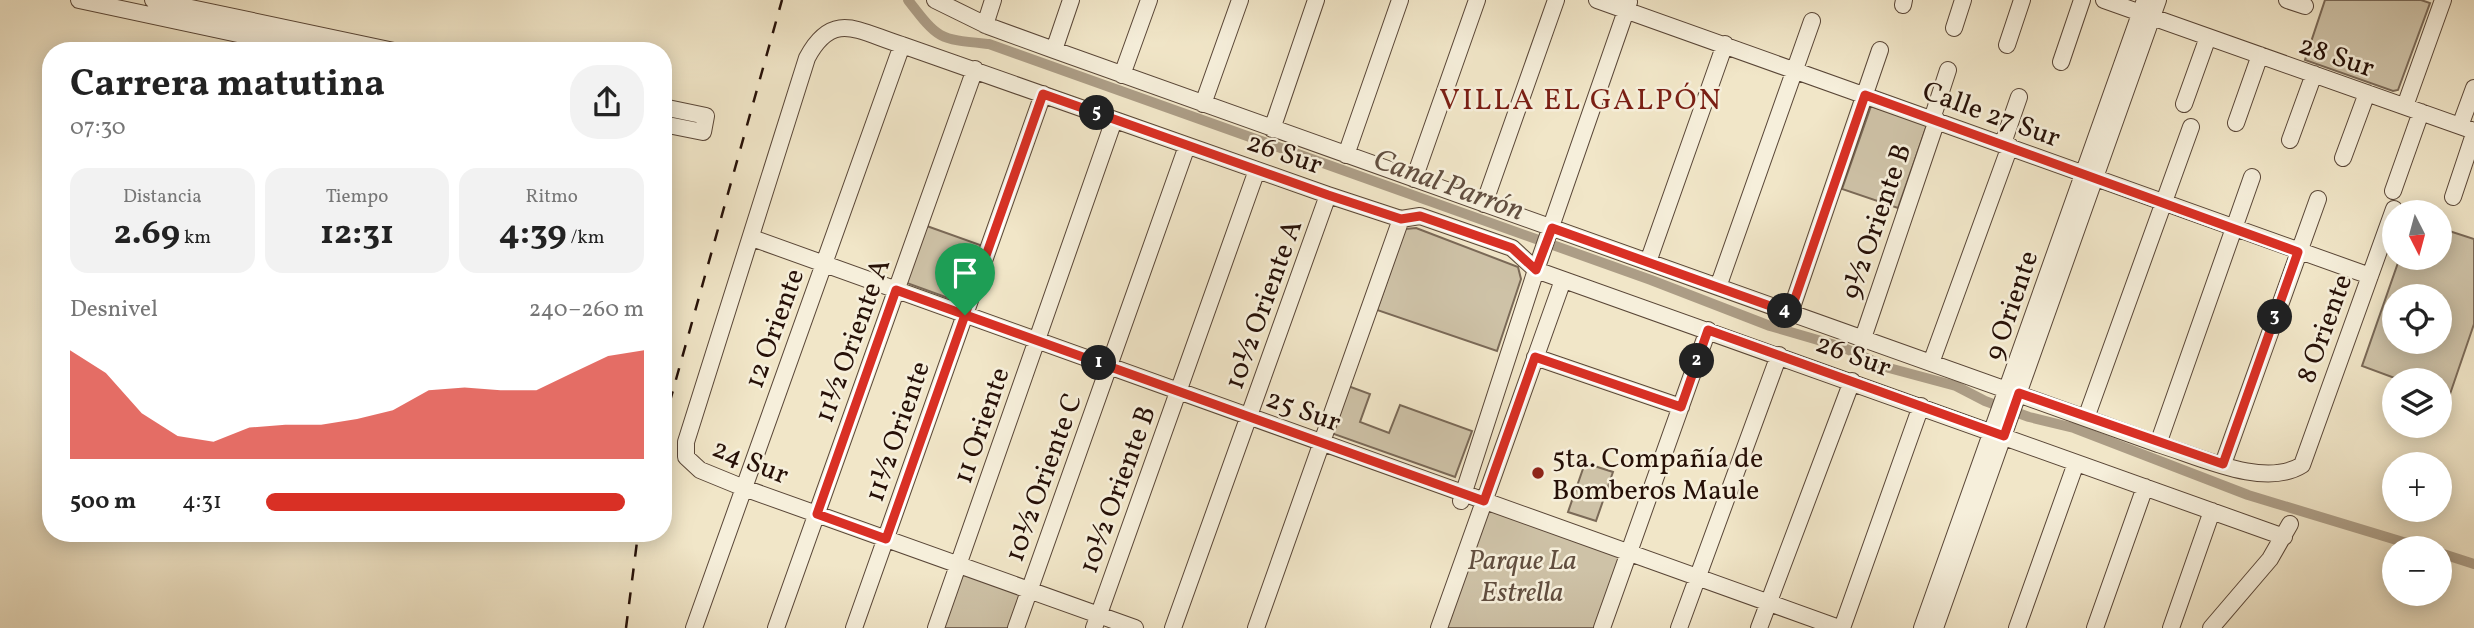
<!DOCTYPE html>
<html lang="es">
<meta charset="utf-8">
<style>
body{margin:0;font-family:Vollkorn,serif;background:#f2f2f2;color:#222;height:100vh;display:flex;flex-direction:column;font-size:26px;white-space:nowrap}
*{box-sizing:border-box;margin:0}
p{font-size:23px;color:#767676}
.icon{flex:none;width:38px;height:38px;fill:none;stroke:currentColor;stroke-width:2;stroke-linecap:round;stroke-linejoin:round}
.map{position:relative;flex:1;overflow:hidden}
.drawer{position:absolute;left:42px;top:42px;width:630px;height:500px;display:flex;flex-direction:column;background:#fff;border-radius:28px;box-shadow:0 4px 18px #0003}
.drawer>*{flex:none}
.needle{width:46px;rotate:174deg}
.buttons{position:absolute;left:2382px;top:200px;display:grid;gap:14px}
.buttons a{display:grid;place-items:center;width:70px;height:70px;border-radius:50%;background:#fff;box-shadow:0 4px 18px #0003;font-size:35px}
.pin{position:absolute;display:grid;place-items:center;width:60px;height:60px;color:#fff;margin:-72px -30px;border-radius:50% 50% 50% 0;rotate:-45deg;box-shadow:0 0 7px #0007}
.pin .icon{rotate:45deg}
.km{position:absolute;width:35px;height:35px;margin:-18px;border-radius:50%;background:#222;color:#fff;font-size:19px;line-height:35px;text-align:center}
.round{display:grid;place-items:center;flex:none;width:74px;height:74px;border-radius:28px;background:#f2f2f2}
.overview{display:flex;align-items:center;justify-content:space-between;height:119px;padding:0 28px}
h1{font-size:38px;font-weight:700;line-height:52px}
.metrics{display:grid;grid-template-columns:repeat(3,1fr);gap:10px;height:119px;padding:7px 28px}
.metrics div{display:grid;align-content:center;border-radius:18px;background:#f2f2f2;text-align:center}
.metrics b{font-size:35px;font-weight:700}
.metrics small{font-size:19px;font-weight:400}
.metrics p{font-size:19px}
.chart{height:196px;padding:14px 28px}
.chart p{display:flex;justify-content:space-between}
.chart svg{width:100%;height:126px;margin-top:7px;fill:#d93025;opacity:.7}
ul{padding:0 28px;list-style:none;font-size:23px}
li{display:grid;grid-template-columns:112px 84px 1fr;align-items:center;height:52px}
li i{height:18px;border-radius:9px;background:#d93025}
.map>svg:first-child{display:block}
.green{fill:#cec2a7;stroke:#7a6957;stroke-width:2;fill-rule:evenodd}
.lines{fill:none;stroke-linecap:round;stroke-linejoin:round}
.canal{stroke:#ac9d86;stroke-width:10}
.minor-casing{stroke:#594637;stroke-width:18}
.minor{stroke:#f6efdb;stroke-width:16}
.rail{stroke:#261007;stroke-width:2.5;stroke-dasharray:12 12;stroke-linecap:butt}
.route-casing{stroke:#fff;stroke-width:14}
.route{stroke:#d93025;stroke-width:9}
.poi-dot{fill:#8f2418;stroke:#f6efdb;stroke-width:2.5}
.labels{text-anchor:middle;stroke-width:5;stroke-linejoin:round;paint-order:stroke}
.street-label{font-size:28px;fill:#261007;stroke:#f6efdb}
.poi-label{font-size:28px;fill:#261007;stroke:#f6efdb;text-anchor:start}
.park-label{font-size:28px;font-style:italic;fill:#614e3f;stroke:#f6efdb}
.neighbourhood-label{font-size:30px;letter-spacing:2px;fill:#7a1f14;stroke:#f6efdb}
.water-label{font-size:30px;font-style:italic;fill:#624f40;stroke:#f6efdb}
</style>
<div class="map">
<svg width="2474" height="628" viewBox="0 0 2474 628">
<rect width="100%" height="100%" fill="#f1e6c8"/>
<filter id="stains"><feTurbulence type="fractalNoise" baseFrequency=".00286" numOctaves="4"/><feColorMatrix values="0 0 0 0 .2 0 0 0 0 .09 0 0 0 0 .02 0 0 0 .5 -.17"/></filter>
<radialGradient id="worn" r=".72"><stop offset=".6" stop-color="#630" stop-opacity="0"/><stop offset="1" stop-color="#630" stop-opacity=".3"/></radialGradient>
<!-- green -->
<path class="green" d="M2325,0H2421L2430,3L2398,90L2393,91L2305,60Z
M1871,106L1927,125L1898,208L1842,189Z
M924,225L983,246L962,303L904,282Z
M1416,228L1518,267L1521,279L1497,351L1377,310L1405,229Z
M2440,228L2474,239V324L2449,397L2440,393V380H2400L2362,366L2400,257H2440ZM2394,296H2440V341H2394Z
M1348,386L1370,394L1360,422L1389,433L1400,405L1472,431L1455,477L1331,433Z
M1585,463L1613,472L1596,521L1568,512Z
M1489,509L1624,555L1598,628H1446Z
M963,574L1021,595L1009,628H943Z"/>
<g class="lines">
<!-- canal -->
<path class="canal" d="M908,0C939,40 938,39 989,44L1651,280L1770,326L1842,347L1889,368L1956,386L1985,401L2029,417L2074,428L2248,495L2423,548
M2440,553L2474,564"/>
<!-- minor casing -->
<g class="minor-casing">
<path id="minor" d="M79,0L318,51
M153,0L394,51
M935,0L988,26L1054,50L2158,444C2198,456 2264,489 2302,465L2394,209
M1597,0L2370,276
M2104,0L2474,131
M2287,0L2305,6
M1903,5L1904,0
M985,25L993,0
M1954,28L1963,0
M2007,45L2022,0
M1054,50L1071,0
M2061,62L2082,0
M1122,75L1149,0
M1203,104L1240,0
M2184,104L2208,37
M2405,106L2443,0
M663,107L706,116L703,132L663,124
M1932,119L1948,70
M2236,123L2260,55
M2460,126L2474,88
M1272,129L1316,0
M2290,140L2314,74
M2003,143L2019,97
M1346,155L1400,0
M2343,158L2367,93
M1414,179L1477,0
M2393,191L2421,112
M2453,197L2474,134
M1484,204L1556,0
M752,238L1839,628
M1648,262L1725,44
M1718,287L1812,21
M1790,313L1880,50
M1863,338L1937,120
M1535,357L1681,407
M1931,363L2010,146
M2086,418L2191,127
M2158,444L2252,177
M2223,464L2318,199
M1461,501L1536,270L1629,2
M694,628L902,45
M776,628L975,69
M854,628L1043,94
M936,628L1114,120
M1016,628L1187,146
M1094,628L1257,170
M1135,628L744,488L700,470L686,457V442L807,58C833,9 859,32 902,45L1328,195L1401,219L1420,216L1512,248L1536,270L2284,537
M1173,628L1328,195
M1256,628L1401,219
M1439,628L1563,280
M1602,628L1708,330
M1679,628L1779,355
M1759,628L1852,381
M1842,628L1921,406
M1922,628L2145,0
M1935,628L2158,0
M2017,628L2076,463
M2095,628L2145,487
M2171,628L2212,511
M2211,628L2270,559L2290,524"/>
</g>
<!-- minor -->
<use href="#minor" class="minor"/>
<!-- rail -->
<path class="rail" d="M663,426L782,0
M626,628L638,534"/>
</g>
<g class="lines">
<!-- route casing -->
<g class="route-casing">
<path id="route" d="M965,315L886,539L817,514L896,290C1092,361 1288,430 1484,501L1535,357L1681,407L1708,330L2004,436L2019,393L2223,464L2298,252L1865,95L1790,313L1552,228L1536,270L1512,248L1420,216L1401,219L1328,195L1043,94L965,315"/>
</g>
<!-- route -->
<use href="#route" class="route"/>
</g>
<!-- markers -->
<circle class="poi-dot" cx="1538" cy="473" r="7"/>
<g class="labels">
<!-- street labels -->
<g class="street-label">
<text transform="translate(2337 55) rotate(19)" y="10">28 Sur</text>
<text transform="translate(1992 113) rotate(20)" y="10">Calle 27 Sur</text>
<text transform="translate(1285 152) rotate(19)" y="10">26 Sur</text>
<text transform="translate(1875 221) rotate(-71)" y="10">9½ Oriente B</text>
<text transform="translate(1262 304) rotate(-70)" y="10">10½ Oriente A</text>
<text transform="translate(2010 305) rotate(-71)" y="10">9 Oriente</text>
<text transform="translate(773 328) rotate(-70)" y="10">12 Oriente</text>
<text transform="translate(2323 328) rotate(-70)" y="10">8 Oriente</text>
<text transform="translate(851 340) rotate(-70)" y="10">11½ Oriente A</text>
<text transform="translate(1854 354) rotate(20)" y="10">26 Sur</text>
<text transform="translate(1304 409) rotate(20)" y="10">25 Sur</text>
<text transform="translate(980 425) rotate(-71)" y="10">11 Oriente</text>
<text transform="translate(896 431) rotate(-71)" y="10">11½ Oriente</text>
<text transform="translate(751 460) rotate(22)" y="10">24 Sur</text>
<text transform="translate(1042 477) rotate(-70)" y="10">10½ Oriente C</text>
<text transform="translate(1116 489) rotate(-70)" y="10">10½ Oriente B</text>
</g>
<!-- poi labels -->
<g class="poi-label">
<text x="1552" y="467">5ta. Compañía de<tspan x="1552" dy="32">Bomberos Maule</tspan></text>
</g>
<!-- park labels -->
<g class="park-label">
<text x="1522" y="569">Parque La<tspan x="1522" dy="32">Estrella</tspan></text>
</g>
<!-- neighbourhood labels -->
<g class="neighbourhood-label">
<text x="1581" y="109">VILLA EL GALPÓN</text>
</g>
<!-- water labels -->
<g class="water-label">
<text transform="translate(1449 184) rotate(20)" y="10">Canal Parrón</text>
</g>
</g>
<rect width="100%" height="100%" filter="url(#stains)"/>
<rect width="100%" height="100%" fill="url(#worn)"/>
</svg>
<div class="buttons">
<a><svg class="needle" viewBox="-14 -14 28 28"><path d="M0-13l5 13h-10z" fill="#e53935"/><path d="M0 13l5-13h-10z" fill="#767676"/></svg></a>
<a><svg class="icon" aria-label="locate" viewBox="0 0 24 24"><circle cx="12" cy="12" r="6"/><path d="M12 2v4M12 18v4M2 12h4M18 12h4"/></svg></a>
<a><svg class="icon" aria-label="layers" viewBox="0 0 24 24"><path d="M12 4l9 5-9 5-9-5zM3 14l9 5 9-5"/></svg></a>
<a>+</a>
<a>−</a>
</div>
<div class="pin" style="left:965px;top:315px;background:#1e9e55"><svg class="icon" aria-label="arrive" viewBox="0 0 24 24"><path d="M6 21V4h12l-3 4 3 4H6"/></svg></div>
<b class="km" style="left:1099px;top:363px">1</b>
<b class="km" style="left:1697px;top:361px">2</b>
<b class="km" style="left:2275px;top:317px">3</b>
<b class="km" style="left:1785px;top:311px">4</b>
<b class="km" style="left:1097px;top:113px">5</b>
<section class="drawer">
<div class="overview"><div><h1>Carrera matutina</h1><p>07:30</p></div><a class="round"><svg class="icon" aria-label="share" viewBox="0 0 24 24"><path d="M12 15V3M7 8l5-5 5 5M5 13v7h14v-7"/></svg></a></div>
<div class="metrics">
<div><p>Distancia</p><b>2.69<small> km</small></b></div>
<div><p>Tiempo</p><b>12:31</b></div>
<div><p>Ritmo</p><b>4:39<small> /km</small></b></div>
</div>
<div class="chart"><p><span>Desnivel</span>240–260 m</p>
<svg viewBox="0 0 160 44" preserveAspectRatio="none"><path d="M0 44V6L10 14L20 28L30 36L40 38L50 33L60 32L70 32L80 30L90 27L100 20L110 19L120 20L130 20L140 14L150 8L160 6V44z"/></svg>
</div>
<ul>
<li><b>500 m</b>4:31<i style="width:95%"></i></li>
</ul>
</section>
</div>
